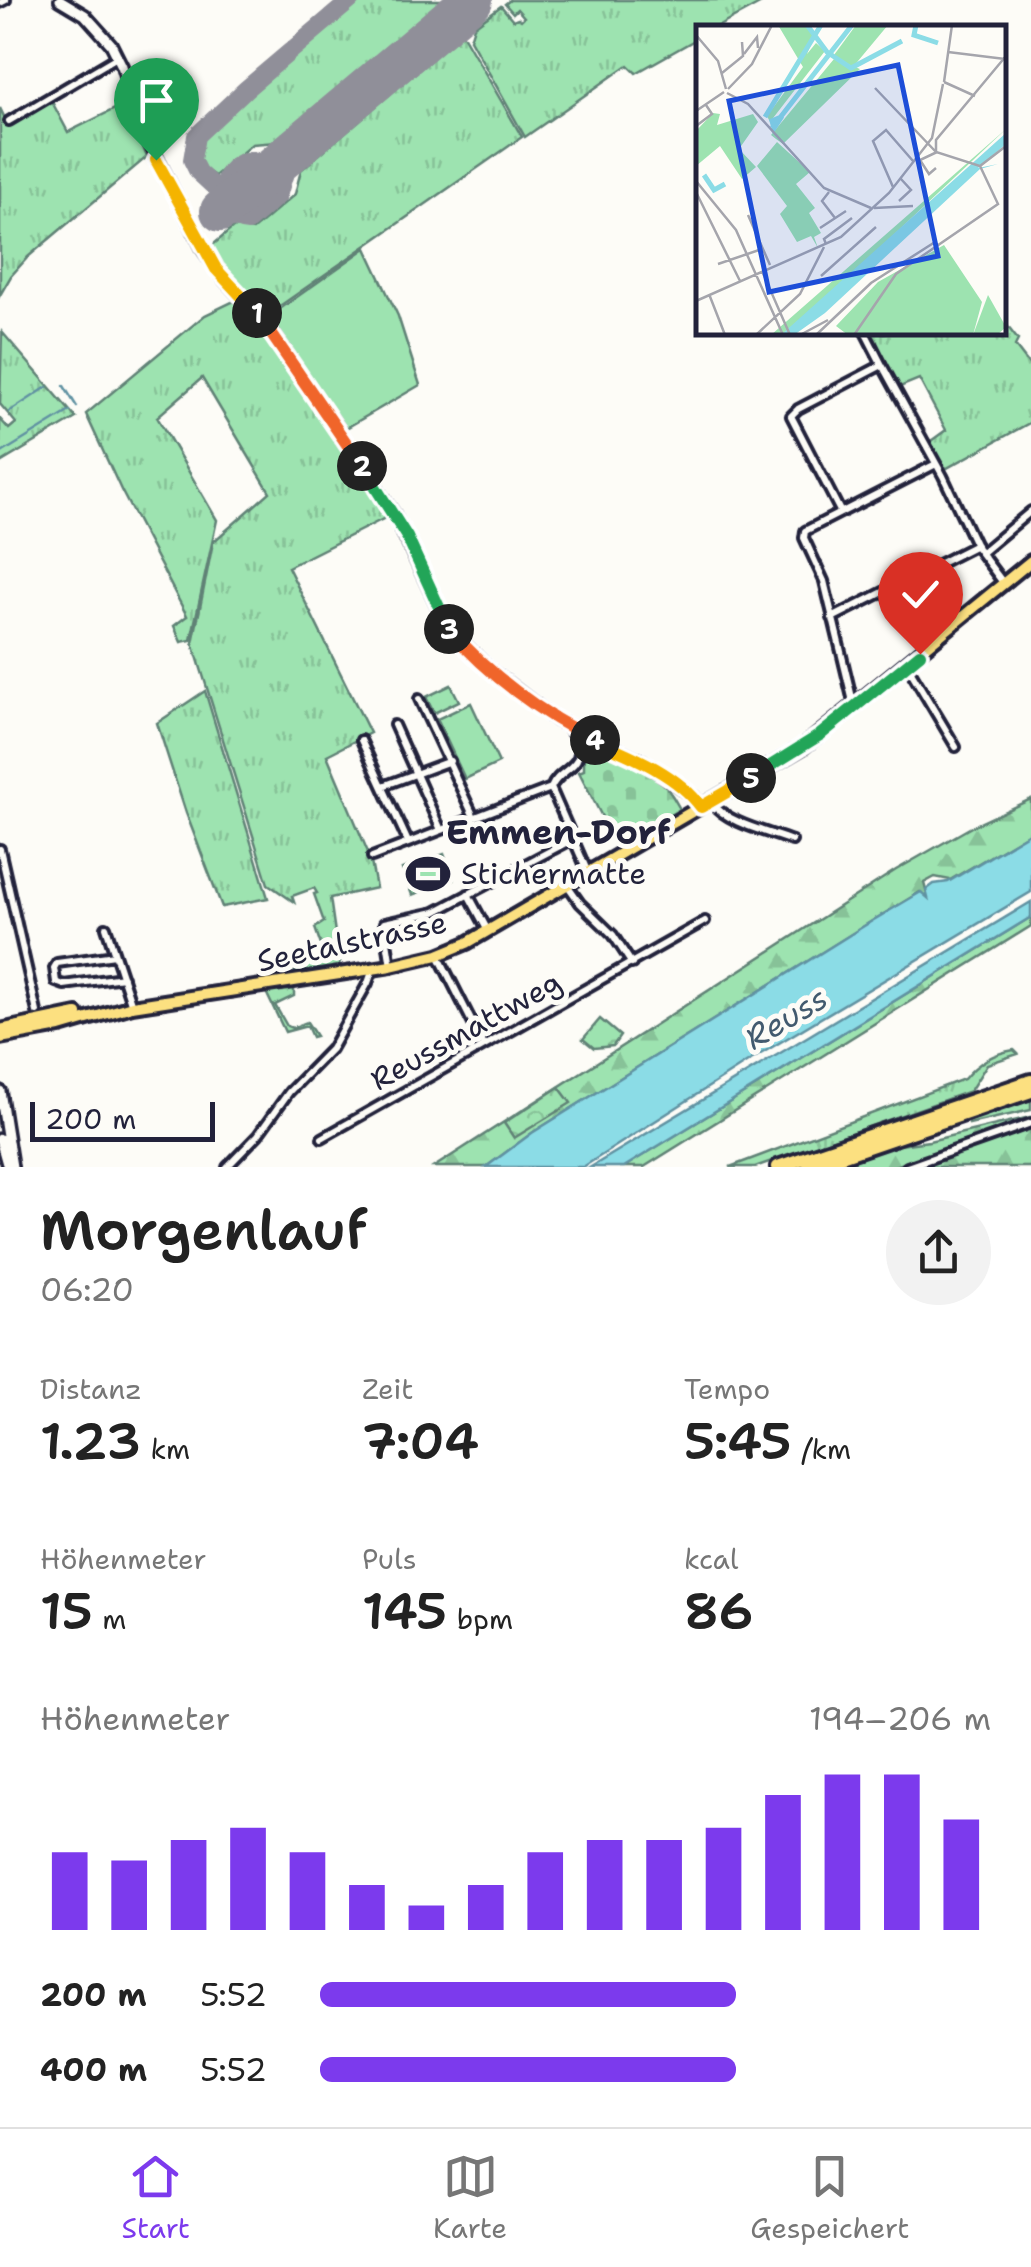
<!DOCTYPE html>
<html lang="de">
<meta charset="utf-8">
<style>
body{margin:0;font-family:"Shantell Sans",sans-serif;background:#f2f2f2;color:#222;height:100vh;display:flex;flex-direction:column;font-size:38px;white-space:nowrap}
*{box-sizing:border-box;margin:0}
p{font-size:32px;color:#767676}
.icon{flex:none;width:55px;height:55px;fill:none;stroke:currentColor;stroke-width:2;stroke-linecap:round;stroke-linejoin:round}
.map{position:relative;height:1167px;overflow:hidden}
.drawer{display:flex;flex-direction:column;background:#fff;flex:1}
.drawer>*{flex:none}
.scale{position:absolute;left:30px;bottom:25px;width:185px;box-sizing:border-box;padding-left:10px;border:5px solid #22223b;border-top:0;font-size:28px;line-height:35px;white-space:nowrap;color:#22223b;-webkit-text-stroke:8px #fdfcf7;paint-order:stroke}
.pin{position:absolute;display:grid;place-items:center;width:85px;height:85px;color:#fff;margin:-102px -42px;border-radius:50% 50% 50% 0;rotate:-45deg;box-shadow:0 0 10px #0007}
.pin .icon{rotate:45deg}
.km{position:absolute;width:50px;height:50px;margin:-25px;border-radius:50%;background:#222;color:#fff;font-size:28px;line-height:50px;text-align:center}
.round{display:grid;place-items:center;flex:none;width:105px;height:105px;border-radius:52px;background:#f2f2f2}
.summary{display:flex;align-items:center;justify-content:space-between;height:170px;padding:0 40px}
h1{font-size:55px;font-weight:600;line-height:75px}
.metrics{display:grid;grid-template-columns:repeat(3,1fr);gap:15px;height:170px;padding:10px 40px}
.metrics div{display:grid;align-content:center}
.metrics b{font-size:50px;font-weight:600}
.metrics small{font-size:28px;font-weight:400}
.metrics p{font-size:28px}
.chart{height:280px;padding:20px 40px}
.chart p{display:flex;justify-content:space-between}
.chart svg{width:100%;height:180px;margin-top:10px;stroke:#7c3aed;stroke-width:6}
ul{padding:0 40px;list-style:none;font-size:32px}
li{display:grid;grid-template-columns:160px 120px 1fr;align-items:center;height:75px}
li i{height:25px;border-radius:12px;background:#7c3aed}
.tabs{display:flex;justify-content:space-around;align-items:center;height:140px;border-top:2px solid #e0e0e0;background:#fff;font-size:28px;color:#767676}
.tabs a{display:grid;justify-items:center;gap:5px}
.tabs .selected{color:#7c3aed}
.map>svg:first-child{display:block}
.grass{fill:url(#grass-tufts);stroke:#608276;stroke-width:2.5}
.forest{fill:url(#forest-firs);stroke:#608276;stroke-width:2.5}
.cemetery{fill:url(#cemetery-stones);stroke:#608276;stroke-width:2.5}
.park{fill:url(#park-crowns);stroke:#608276;stroke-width:2.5}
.garden{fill:#9de3b0;stroke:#608276;stroke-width:2.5}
.water{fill:#8bdce6;stroke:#6192a2;stroke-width:2.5}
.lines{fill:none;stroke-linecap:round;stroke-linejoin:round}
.stream{stroke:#6192a2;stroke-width:2.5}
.taxiway{stroke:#908f99;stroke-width:18}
.runway{stroke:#908f99;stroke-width:42}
.street-casing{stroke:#22223b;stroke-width:14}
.secondary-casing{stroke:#22223b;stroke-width:16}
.primary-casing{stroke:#22223b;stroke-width:18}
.highway-casing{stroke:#22223b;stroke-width:20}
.street{stroke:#fdfcf7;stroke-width:6}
.secondary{stroke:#fdfcf7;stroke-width:9}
.primary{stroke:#fce080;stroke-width:10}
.highway{stroke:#fce080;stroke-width:12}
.split-1-casing{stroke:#fff;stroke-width:20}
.split-2-casing{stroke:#fff;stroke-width:20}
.split-3-casing{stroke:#fff;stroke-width:20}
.split-4-casing{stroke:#fff;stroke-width:20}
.split-5-casing{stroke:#fff;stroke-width:20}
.split-6-casing{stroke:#fff;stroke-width:20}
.split-1{stroke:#f5b400;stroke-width:12}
.split-2{stroke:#f0652b;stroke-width:12}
.split-3{stroke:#22a559;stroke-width:12}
.split-4{stroke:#f0652b;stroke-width:12}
.split-5{stroke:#f5b400;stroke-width:12}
.split-6{stroke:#22a559;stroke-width:12}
.labels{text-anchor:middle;stroke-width:10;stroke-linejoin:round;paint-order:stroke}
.poi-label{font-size:30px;fill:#22223b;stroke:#fdfcf7;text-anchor:start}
.street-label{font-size:30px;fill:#22223b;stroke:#fdfcf7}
.water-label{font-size:32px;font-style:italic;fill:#425a6e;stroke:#fdfcf7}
.quarter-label{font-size:35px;font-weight:bold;fill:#22223b;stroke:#fdfcf7}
.inset-river{fill:none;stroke:#8bdce6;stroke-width:5}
.inset-road{fill:none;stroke:#a5a5ac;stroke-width:2.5}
.view{fill:#1d4ed8;fill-opacity:0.15;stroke:#1d4ed8;stroke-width:5}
.inset-edge{fill:none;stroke:#22223b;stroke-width:5}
</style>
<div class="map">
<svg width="1031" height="1167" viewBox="0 0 1031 1167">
<defs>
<pattern id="grass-tufts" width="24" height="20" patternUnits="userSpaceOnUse" patternTransform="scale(2.5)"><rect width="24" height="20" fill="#9de3b0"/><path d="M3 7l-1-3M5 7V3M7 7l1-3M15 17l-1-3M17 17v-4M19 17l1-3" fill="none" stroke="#87c298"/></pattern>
<pattern id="forest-firs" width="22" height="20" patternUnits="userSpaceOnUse" patternTransform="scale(2.5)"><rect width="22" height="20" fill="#9de3b0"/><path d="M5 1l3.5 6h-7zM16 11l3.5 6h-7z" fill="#87c298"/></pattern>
<pattern id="cemetery-stones" width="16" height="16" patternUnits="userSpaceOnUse" patternTransform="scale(2.5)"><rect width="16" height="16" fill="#9de3b0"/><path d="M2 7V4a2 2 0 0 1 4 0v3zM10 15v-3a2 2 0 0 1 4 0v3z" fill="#87c298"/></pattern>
<pattern id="park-crowns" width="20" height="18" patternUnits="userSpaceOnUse" patternTransform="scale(2.5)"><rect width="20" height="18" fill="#9de3b0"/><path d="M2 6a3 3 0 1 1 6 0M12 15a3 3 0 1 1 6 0" fill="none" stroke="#87c298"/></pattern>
</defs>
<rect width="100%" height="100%" fill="#fdfcf7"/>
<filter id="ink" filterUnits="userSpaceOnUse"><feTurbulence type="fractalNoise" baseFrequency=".01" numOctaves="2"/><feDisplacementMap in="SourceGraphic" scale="20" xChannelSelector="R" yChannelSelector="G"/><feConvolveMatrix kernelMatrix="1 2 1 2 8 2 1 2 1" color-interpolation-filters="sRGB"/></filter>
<g filter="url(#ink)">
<!-- grass -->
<path class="grass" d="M359,0H444L277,142L252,144L215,176C197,167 193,150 203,132Z
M510,0H767L717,27L698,28V38L636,73L628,65L525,137L470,39L474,26L501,6L513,20L518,18L521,20L524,17L517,9L513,13L505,4Z
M462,33L522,137L264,317L228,280L208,249L234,227L253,230L295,194L301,170Z
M51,100L68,132L125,104L147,157L28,257L11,276L0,295V108L8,125Z
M234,301L263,331L387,517L288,567L370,733L327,755L370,857L376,888L330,898L340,968L296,976L294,967L314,961L315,950L322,948L315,928L324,922L314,894L317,893L314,888L292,896L294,902L268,884L193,643L213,542L270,492L202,378L157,417L217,520L191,640L181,642L174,626L187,616L121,490L86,414L205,315Z
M1004,322L1018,340L1015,346L1031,367V422L947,468L942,466L928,443L946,430L919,379L900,387L870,333L1004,332Z
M2,332L76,418L0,463V419L9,429L16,423L0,404Z
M205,691L268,898L222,907L186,813L157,723Z
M294,988V996L275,1005L287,1026L292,1028L307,1022L316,1036L312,1037L307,1026L285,1032L266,992Z
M1014,1050L1018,1054L987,1064L970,1091L755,1167H730L964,1079C977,1063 994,1053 1014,1050Z
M1031,1098V1110L969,1124L968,1120Z"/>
<!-- forest -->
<path class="forest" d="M1031,799V832L950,880L935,877L924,883L928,898L920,892L872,921L532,1133L486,1167H434L896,870L973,826Z
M1031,917V926L644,1167H624Z
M1030,1117L1031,1120L892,1167H831L884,1147L929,1141Z
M1031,1127V1167H916Z"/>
<!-- cemetery -->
<path class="cemetery" d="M595,747L609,750L614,757C645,754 667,785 680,809L617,846L579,772L584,770V756Z"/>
<!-- park -->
<path class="park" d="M600,1019L620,1036L613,1046L594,1048L583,1039Z
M559,1087L571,1103L514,1138L504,1123Z"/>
<!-- garden -->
<path class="garden" d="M366,248L398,316L420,385L346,428L337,415L334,416L270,316Z
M451,685L459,701L434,713L426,697Z
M471,703L499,763L465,779L437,719Z
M444,854L453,880L412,895L402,869Z"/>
<!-- water -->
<path class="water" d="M1031,832V892L754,1058L583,1167H486L532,1133L872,921L921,892L928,898L926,890L934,884L948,882Z
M1031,902V917L624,1167H591Z"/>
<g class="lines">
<!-- stream -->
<path class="stream" d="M64,386L77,407
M9,412L47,387
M0,454L70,411"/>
<!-- taxiway -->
<path class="taxiway" d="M282,160C269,165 255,157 242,162C214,174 216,220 248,222L278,196L291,153
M258,181L234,190L212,185L198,172L192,160L196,136L246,89L351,0"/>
<!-- runway -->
<path class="runway" d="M221,211L472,0"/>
<!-- street casing -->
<g class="street-casing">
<path id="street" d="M0,3L6,0
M9,121L117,57
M865,332L882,365
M840,511L791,416L798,409L882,365L943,476L977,548L1004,584
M981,553L1031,511
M832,618L976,545
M907,665L956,747
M419,699L474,817
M854,706L824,581L804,538L805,531L936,464
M394,725L441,830
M361,740L408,842
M383,786L450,761
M551,788L588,873
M551,788C560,765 596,768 569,729
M711,802C728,824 766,831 792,841
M0,849L37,1012
M372,857L551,788
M568,886L580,903L613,935L632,964
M468,894L488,931
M106,927L132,1006
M115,955L57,963L54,968L56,982L64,985L123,977
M438,955L484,1046
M391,966L384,923L435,912L573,839
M322,1138L705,921
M227,1167L258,1135L289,1092L331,1049L368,983L373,969
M907,1167L1031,1123"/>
</g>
<!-- secondary casing -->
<g class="secondary-casing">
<path id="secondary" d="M60,0L85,15L111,44L122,66L140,124L204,251L225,280L264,322L394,514L448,628L489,669L556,720L643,761L694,797L701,807
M0,1091L12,1167
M0,1139L7,1164"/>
</g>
<!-- primary casing -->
<g class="primary-casing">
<path id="primary" d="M0,1030L77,1014
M0,1038L60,1027L132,1006L391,966L438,955L467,943L803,747L1031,561"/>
</g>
<!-- highway casing -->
<g class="highway-casing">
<path id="highway" d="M778,1167L1031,1081
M809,1167L1031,1091"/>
</g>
<!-- street -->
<use href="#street" class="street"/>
<!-- secondary -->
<use href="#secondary" class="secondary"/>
<!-- primary -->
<use href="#primary" class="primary"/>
<!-- highway -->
<use href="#highway" class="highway"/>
</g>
</g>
<g class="lines" filter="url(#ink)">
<!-- split-1 casing -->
<g class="split-1-casing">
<path id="split-1" d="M156,160L216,269L257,313"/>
</g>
<!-- split-2 casing -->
<g class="split-2-casing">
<path id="split-2" d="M257,313L362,466"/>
</g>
<!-- split-3 casing -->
<g class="split-3-casing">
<path id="split-3" d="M362,466L407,537L449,629"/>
</g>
<!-- split-4 casing -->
<g class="split-4-casing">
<path id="split-4" d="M449,629C488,674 542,715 595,740"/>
</g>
<!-- split-5 casing -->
<g class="split-5-casing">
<path id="split-5" d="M595,740C632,756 677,774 701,807L751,778"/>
</g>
<!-- split-6 casing -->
<g class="split-6-casing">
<path id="split-6" d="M751,778L820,735L920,654"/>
</g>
<!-- split-1 -->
<use href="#split-1" class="split-1"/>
<!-- split-2 -->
<use href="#split-2" class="split-2"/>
<!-- split-3 -->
<use href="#split-3" class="split-3"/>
<!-- split-4 -->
<use href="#split-4" class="split-4"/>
<!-- split-5 -->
<use href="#split-5" class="split-5"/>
<!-- split-6 -->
<use href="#split-6" class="split-6"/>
</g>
<!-- icons -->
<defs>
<g id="stadium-bare" transform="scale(3.45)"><path d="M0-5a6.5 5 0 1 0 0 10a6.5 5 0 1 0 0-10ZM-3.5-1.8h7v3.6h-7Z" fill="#22223b" stroke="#fdfcf7" stroke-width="2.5" paint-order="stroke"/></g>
</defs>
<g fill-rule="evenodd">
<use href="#stadium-bare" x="428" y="874"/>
</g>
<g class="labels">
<!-- poi labels -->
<g class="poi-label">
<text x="461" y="884">Stichermatte</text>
</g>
<!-- street labels -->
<g class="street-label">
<text transform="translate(352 942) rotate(-12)" y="10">Seetalstrasse</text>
<text transform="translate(466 1031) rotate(-29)" y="10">Reussmattweg</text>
</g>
<!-- water labels -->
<g class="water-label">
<text transform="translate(786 1018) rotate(-31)" y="11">Reuss</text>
</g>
<!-- quarter labels -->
<g class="quarter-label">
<text x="558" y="844">Emmen-Dorf</text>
</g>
</g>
<!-- overview -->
<g transform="translate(696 25)">
<rect width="310" height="310" fill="#fdfcf7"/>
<path d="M82,0H110L118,12L111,29L120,18L129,26L74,97L71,91L107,42ZM160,0H192L157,42L138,30ZM138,34L164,44L87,119L80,114L75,110ZM17,88L24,89L21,100L57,89L62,97L43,124L60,142L46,154L24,121L0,141V106ZM81,117L114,147L100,159L119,183L113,188L125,208L118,212L122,223L115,211L101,217L84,189L91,181L61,141ZM292,270L310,302L301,310H277Z" fill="#9de3b0"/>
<path d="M310,104L140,264L85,310H75ZM248,220L286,277L277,310H152L140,301L182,257Z" fill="#9de3b0"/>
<path d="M310,108V119L282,143L302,139L284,144L129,288L98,310H85Z" fill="#8bdce6"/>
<path class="inset-river" d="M111,0L131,27L155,43L206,16M220,0L218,10L242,18M69,92L125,0M85,92L76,96L78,103L86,91M76,103L156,0M8,150L18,165L29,159"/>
<path class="inset-road" d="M0,10L22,36L30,64M252,27L309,34M48,29L61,12L62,23M26,48L47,31L46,17M248,57L279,71M248,57L256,0M32,64L56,39L76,0M31,68L52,79L128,163L175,183M0,86L28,67M0,101L16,89L10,80M240,126V115L310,31M284,141L310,121M240,143L233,149L224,135L241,127M0,156L40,205L87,310M197,162L177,116L190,105L217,136M0,167L44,256M133,167L126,176L139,193M203,176L215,165L205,154M178,183L217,181M52,190L74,240M124,203L150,186M130,219L128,214L156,193M22,239L66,224M66,246L94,310M125,251L180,202M13,269L29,310M0,276L145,212L193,168L236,113L247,59M60,310L104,269L128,222M104,310L132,295M120,310L175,258L239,217M158,310L200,249L302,179L284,141L240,127L179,63"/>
<path class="view" d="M202,40L242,231L73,267L33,76Z"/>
<rect width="310" height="310" class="inset-edge"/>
</g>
</svg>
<div class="scale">200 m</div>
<div class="pin" style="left:156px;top:160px;background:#1e9e55"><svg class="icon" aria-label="arrive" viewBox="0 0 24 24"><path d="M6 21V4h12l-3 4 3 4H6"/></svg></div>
<div class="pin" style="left:920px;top:654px;background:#d93025"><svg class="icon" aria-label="check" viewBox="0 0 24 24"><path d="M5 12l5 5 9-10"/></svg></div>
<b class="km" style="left:257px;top:313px">1</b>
<b class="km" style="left:362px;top:466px">2</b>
<b class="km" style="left:449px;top:629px">3</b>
<b class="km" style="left:595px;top:740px">4</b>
<b class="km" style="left:751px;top:778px">5</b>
</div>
<section class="drawer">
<div class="summary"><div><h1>Morgenlauf</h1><p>06:20</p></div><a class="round"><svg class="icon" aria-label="share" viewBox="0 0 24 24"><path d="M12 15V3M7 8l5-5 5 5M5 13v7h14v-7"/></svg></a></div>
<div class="metrics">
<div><p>Distanz</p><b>1.23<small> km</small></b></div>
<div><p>Zeit</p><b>7:04</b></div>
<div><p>Tempo</p><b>5:45<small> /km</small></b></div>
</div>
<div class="metrics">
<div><p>Höhenmeter</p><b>15<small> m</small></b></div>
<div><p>Puls</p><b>145<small> bpm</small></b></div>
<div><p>kcal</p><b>86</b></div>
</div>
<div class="chart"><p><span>Höhenmeter</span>194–206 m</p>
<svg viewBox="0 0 160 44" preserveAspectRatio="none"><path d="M5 44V25M15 44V27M25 44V22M35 44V19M45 44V25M55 44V33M65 44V38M75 44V33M85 44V25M95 44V22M105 44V22M115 44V19M125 44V11M135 44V6M145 44V6M155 44V17"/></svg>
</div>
<ul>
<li><b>200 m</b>5:52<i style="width:62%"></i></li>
<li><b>400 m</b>5:52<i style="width:62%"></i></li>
</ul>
</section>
<nav class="tabs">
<a class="selected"><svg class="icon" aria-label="home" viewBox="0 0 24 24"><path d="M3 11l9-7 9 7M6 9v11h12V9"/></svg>Start</a>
<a><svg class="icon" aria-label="map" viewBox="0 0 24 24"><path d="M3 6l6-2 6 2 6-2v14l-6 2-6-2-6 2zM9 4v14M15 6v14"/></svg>Karte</a>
<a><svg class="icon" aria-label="saved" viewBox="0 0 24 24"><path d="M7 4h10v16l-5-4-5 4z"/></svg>Gespeichert</a>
</nav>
